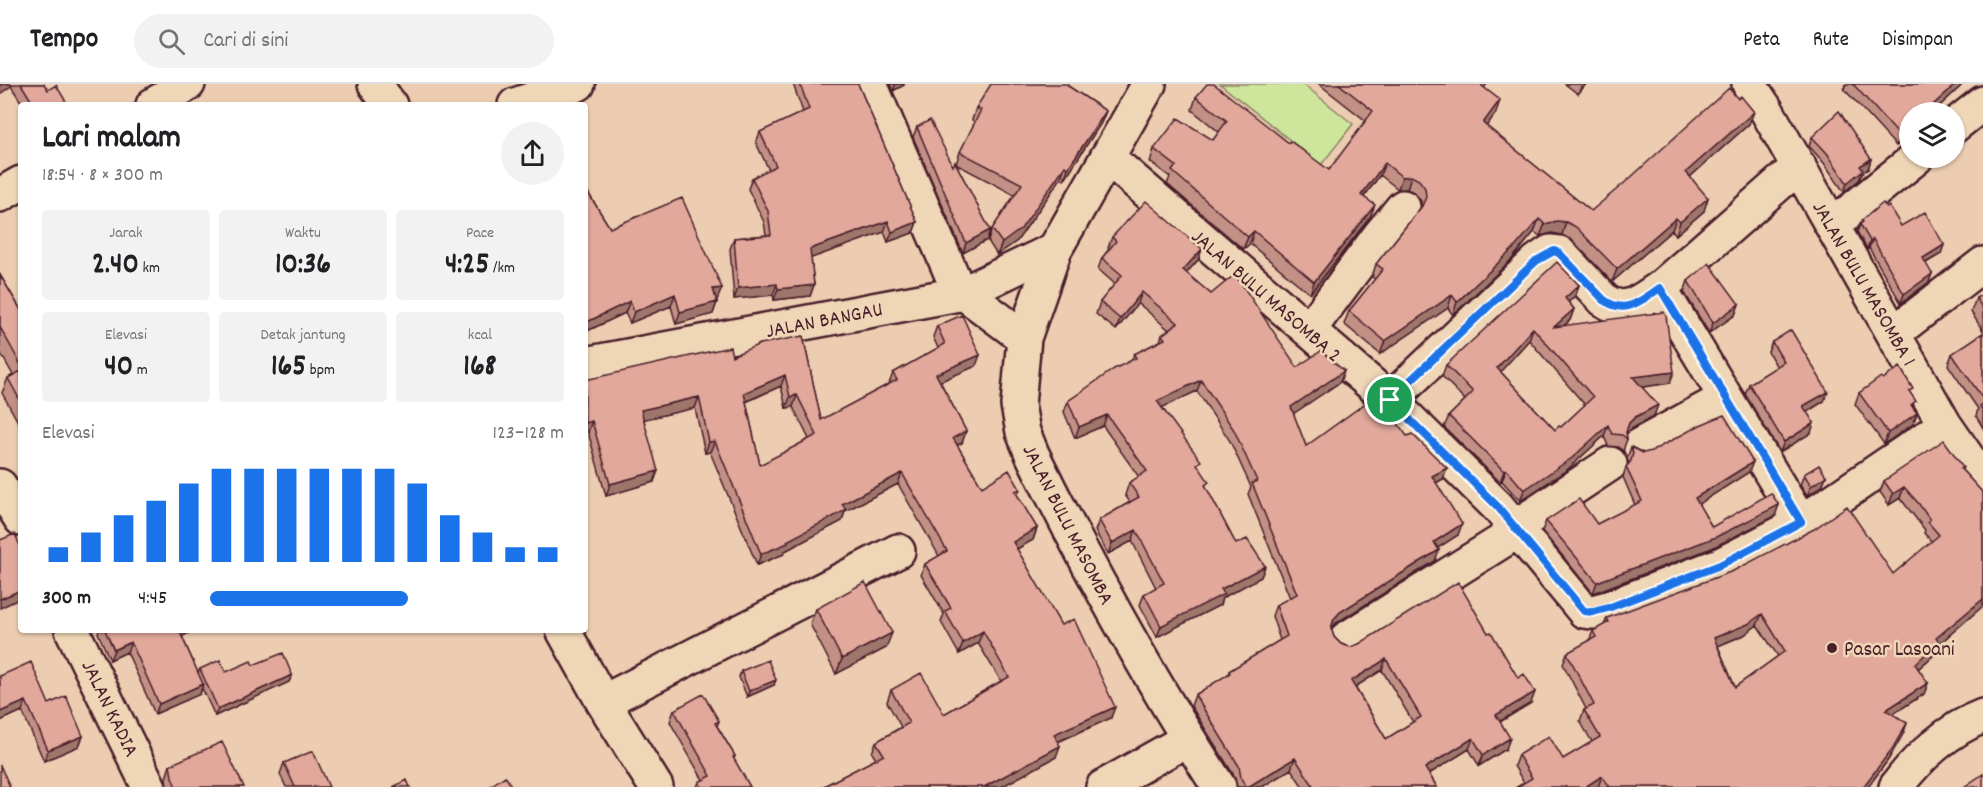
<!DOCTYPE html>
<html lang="id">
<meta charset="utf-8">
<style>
body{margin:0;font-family:Dekko,sans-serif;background:#f2f2f2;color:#202124;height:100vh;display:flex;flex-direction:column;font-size:22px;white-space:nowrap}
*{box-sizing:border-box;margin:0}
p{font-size:20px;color:#757577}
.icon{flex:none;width:33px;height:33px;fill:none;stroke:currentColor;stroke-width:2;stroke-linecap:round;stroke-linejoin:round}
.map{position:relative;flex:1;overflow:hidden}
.sheet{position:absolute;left:18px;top:18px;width:570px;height:531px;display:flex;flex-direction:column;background:#fff;border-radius:6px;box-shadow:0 2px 4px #0004}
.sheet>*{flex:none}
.controls{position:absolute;left:1899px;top:18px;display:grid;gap:12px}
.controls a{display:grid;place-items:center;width:66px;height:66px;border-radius:50%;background:#fff;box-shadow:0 2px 4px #0004;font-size:30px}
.pin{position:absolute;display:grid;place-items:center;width:51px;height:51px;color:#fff;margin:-26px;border:3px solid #fff;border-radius:50%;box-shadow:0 2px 6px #0007}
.round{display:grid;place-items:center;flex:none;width:63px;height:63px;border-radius:32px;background:#f2f2f2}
.headline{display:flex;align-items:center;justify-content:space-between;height:102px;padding:0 24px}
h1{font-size:33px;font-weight:700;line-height:45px}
.figures{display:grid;grid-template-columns:repeat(3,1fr);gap:9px;height:102px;padding:6px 24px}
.figures div{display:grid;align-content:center;border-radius:6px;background:#f2f2f2;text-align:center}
.figures b{font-size:30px;font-weight:700}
.figures small{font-size:16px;font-weight:400}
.figures p{font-size:16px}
.chart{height:168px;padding:12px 24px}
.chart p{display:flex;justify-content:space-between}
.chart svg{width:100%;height:108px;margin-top:6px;stroke:#1a73e8;stroke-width:6}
ul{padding:0 24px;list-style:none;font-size:20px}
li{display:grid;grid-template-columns:96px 72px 1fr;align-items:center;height:45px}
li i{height:15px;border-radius:8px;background:#1a73e8}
header{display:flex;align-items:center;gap:36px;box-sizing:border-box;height:84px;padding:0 30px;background:#fff;border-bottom:2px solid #e0e0e0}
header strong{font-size:28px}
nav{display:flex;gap:33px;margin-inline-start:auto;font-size:21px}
.search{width:420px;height:54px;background:#f2f2f2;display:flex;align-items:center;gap:15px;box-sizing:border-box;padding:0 21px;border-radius:33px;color:#757577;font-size:22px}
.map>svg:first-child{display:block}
.green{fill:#cde69c;stroke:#8c8264;stroke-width:1.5}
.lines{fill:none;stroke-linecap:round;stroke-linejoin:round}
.minor-casing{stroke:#4a1f2b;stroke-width:38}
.minor{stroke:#efd6b7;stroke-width:33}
.wall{fill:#c29085;stroke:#4a1f2b;stroke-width:1.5;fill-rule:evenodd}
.shaded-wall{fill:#9e766c;stroke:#4a1f2b;stroke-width:1.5}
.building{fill:#e1a89b;stroke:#4a1f2b;stroke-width:1.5;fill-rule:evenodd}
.route-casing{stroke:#fff;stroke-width:12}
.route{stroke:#1a73e8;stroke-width:8}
.poi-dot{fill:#4a1f2b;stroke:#efd6b7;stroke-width:2}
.labels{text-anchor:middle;stroke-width:5;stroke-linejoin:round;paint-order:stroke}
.street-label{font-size:21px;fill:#4a1f2b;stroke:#efd6b7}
.poi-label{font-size:21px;fill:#4a1f2b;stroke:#efd6b7;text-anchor:start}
</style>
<header>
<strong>Tempo</strong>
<div class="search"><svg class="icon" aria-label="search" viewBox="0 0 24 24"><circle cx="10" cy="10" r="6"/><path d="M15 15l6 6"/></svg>Cari di sini</div>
<nav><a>Peta</a><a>Rute</a><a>Disimpan</a></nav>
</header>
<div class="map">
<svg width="1983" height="703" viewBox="0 0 1983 703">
<rect width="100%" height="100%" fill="#eccdb1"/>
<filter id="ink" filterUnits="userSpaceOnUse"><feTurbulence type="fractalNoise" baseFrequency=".0167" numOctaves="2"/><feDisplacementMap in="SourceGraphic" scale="12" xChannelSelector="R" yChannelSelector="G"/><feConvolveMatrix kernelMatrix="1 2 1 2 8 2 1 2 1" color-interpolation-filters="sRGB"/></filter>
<g filter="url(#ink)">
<!-- green -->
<path class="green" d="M1220,0H1303L1353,40L1321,81Z"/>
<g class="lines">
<!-- minor casing -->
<g class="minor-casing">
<path id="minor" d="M375,0L390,21
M870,0L960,210
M1149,0L1055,165L1024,254L1018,321L1023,348L1032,370C1088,484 1150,596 1219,703
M1749,0L1767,27L1945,341L1983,396
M153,21L188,0
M515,21L578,0
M1954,42L1983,19
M1107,73L1390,316L1498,423L1584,527L1593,528L1608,524L1720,481L1801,439L1945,341
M1799,82L1660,204L1801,439
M0,111L21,99
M1833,141L1916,74
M964,209L1024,254
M1309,246L1379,152L1403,123
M1894,249L1983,180
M585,280L964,209L1055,165
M1390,316L1537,177L1550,168L1559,169L1604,216C1625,232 1641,216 1660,204
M1640,361L1726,314
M0,402L21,435
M1515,443L1610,380
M72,546L149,703
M563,546L603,618L656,703
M1346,555L1518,447
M603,618L898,467
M1103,703L1188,655
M1896,703C1917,674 1949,645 1983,632"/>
</g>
<!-- minor -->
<use href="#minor" class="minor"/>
</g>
<!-- wall -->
<path class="wall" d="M0,0H44L48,6L68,21H23L11,2Z
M793,0H858L917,138L913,149L888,158L884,148L811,174L814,201L810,212L774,216L773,211L734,215L730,165L734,154L766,151L764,138L748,105L752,94L769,86L756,59L760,48L803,28Z
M890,0H904V1L893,7Z
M1319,0H1487L1484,4L1496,29L1486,42L1591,127L1749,40L1690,93L1704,127L1676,151L1672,146L1612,198L1572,156L1562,151L1552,149L1540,152L1534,148L1512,175L1453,231L1448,224L1380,270L1344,240L1349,227L1375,195L1372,193L1376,180L1421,123V117L1414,108L1407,105H1398L1380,91L1364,113L1370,133L1310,210L1250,160L1243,165L1167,100L1170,93L1150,78L1154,65L1213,56L1219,48L1192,26L1196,13L1289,59L1329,86L1366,37Z
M1565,0H1586L1578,10Z
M1846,0H1962L1961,2L1933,28H1910V50L1896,62L1844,5Z
M1070,3L1106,27L1101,39L1064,96L1061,94L1017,157L997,171L988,157L992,145L1015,111L956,80L990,146L987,156L963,169L913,53L917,43L953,82L956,80L960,68L975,38L972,36L976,24Z
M1812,53L1871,75L1868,85L1862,89L1859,96L1844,108L1824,79L1809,62Z
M585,104L610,144L722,204L716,216L717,218L713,230L676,240L671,222L630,239L625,229L585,248Z
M1862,136L1901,142L1941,170L1926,179L1929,198L1901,219L1869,164L1867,165L1857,148Z
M1112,153L1202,165L1198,176L1186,189L1211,210L1297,283L1344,287L1340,298L1293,329L1306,362L1407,352L1443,395L1436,399L1458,451L1437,464L1435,477L1336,539L1331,544L1334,553L1341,560L1531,619L1500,638L1506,665L1479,682L1469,665L1429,690L1437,703H1303L1291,685L1262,703H1237L1235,693L1191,622L1195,611L1228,591L1229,587L1280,556L1272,532L1276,521L1290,514L1248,410L1251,403L1230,357L1197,307L1162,323L1199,383L1207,405L1236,460L1265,482L1261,493L1222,514L1220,521L1157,553L1140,521L1144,510L1156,504L1132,457L1108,470L1095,447L1099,436L1130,418L1125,411L1129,399L1139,393L1103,342L1075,354L1064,328L1068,317L1131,277L1134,270L1160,257L1162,251L1169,246L1138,219L1116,246L1096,230L1100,218L1115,200L1098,185L1102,174L1109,165L1108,164ZM1382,586L1413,638L1386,655L1355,603Z
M0,191L21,226V343L2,309L8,294L13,291L0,268Z
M1688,197L1739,220L1735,231L1709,249L1684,208Z
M1579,201L1575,212L1568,218L1574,225L1570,236L1564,242L1670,299L1642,303L1654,332L1631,345L1626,349L1627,355L1623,367L1618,363L1608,362L1604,352L1568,385L1520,417L1502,397L1500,398L1444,343L1449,332L1465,316L1442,292L1446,281ZM1529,256L1585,321L1561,343L1555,346L1500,287Z
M1983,210V247L1971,228L1976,214Z
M937,242L976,282L940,297L966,347L962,359L957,361L982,403L1020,405L1017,411L1037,444L1033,456L1017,465L1111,634L1058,658L1056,673L1001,703H822L876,675L872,669L876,658L901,643L887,618L891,606L944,630L1001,597L978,559L959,570L941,538L944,530L921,491L925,480L939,472L898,400L845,427L842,437L785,467L784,470L757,481L710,368L705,369L695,324L644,335L654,398L606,412L588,348L585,296L732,272L803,252L821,336L889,300L893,289L938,264L933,253ZM781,302L786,324L793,323L809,355L760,381L746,318Z
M1983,249V344L1976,332L1978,325L1948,281L1952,270Z
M1772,258L1824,317L1807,328L1811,349L1780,368L1745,310L1749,300L1777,283L1768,268Z
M1883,295L1911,310L1913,324L1917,329L1913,340L1884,360L1855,320L1859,309Z
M1631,363L1643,369L1749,388L1698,420L1712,443L1775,432L1712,464L1593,509L1542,447L1546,437L1597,440L1635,421L1623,393L1626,383L1629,380L1627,374Z
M1963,383L1962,386L1983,409V522L1939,560L1935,570L1918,585L1928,599L1924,610L1893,630L1907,639L1903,650L1888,676L1868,703H1517L1524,699L1514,682L1518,671L1563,675L1592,658L1580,637L1584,626L1586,625L1563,580L1567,569L1589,557L1593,547L1604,541L1607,534L1893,490L1932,458L1924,449L1925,446L1900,414L1889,421L1880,408L1884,397ZM1757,541L1778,572L1735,603L1718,562L1744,551Z
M1804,390L1826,392L1822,402L1807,412L1800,401Z
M816,525L886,564L836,590L810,540Z
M99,546H190L189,549L182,552L198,589L200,585L226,588L253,581L292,591L289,598L215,632L202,604L200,610L155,630L127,568L110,576L98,549Z
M741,587L774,601L747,613L739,593Z
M0,592L83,652L79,662L44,677L22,627L0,637Z
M674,626L719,637L717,642L735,672L734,675L750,703H697L699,698L703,696L670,638Z
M284,679L329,703H286L280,690Z
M170,681L244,703H167L166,694Z"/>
<!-- shaded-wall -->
<path class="shaded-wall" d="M3,0H12L11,2L0,10V2Z
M897,0H904V1L893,7L895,1Z
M1582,0H1586L1578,10Z
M1956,0H1962L1961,2L1933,28H1925Z
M1500,16L1496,29L1479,52L1483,39Z
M1106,27L1101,39L1064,96L1068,84Z
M1754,28L1749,40L1681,101L1686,88Z
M1910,43V50L1896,62L1900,52Z
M1871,75L1868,85L1862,89L1859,96L1844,108L1847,99L1860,82Z
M1385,79L1380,91L1356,123L1361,111Z
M1065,82L1061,94L1017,157L997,171L1002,159Z
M1411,92L1407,105H1398L1402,93Z
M1708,114L1704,127L1676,151L1680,138Z
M1375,121L1370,133L1310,210L1314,198Z
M1676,134L1672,146L1612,198L1617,185Z
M1539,135L1534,148L1512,175L1453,231L1457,218Z
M888,137L884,148L806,176L810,165Z
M1557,137L1566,138L1562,151L1552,149L1540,152L1545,140Z
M917,138L913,149L888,158L892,148Z
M990,146L987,156L963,169L966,159Z
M1254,147L1250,160L1243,165L1248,153Z
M1873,155L1869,164L1867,165L1870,157Z
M1944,161L1941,170L1920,182L1923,174Z
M1202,165L1198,176L1179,197L1183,186Z
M1932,190L1929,198L1901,219L1904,210Z
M777,200L773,211L734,215L738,204Z
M814,201L810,212L774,216L778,205Z
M1579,201L1575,212L1560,226L1565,214Z
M722,204L717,216L709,217L713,205Z
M1142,208L1138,219L1116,246L1120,235Z
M675,210L671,222L630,239L634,228Z
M1452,211L1448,224L1380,270L1385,257Z
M630,217L625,229L585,248V239Z
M717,218L713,230L676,240L680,228Z
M1739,220L1735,231L1709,249L1713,239Z
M1574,225L1570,236L1549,255L1554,243Z
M1533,244L1529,256L1493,296L1497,284Z
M980,271L976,282L932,301L936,290Z
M1344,287L1340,298L1287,334L1291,323Z
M1674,288L1670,299L1629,305L1633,293Z
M785,291L781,302L740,320L744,309Z
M1201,296L1197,307L1153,328L1157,317Z
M1828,308L1824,317L1800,332L1803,322Z
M797,311L793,323L786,324L790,313Z
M699,313L695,324L637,337L641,326Z
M1658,321L1654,332L1631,345L1624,351L1629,339L1635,333Z
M1917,329L1913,340L1884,360L1888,349Z
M1107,331L1103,342L1075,354L1079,343Z
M592,337L588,348L585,349V339Z
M1814,339L1811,349L1780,368L1784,358Z
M1608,341L1604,352L1568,385L1520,417L1524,406Z
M966,347L962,359L948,365L953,354Z
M715,357L710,368L705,369L709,358Z
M1753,378L1749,388L1691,425L1695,414Z
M1447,384L1443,395L1428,403L1432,392Z
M1506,385L1502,397L1500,398L1504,387Z
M658,387L654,398L606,412L610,400Z
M902,389L898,400L845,427L842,437L785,467L784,470L757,481L761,470L787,457L842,420Z
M1826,392L1822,402L1807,412L1811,402Z
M1904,403L1900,414L1889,421L1893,410Z
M1779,421L1775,432L1712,464L1593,509L1597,498Z
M1462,440L1458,451L1430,469L1434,458Z
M1037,444L1033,456L1009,469L1013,458Z
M1136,446L1132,457L1108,470L1112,459Z
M1439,466L1435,477L1336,539L1330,546L1334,535L1340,528Z
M1265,482L1261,493L1222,514L1220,521L1157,553L1161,542L1221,505Z
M21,506V514L0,524V515Z
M1983,515V522L1939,560L1935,570L1911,591L1915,580L1936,554Z
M1762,530L1757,541L1744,551L1710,565L1714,554Z
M178,546H190L189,549L175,556Z
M983,547L978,559L959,570L963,559Z
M892,549L886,564L836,590L842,575Z
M131,558L127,568L110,576L114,566Z
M1386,575L1382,586L1347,608L1351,597Z
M292,591L289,598L215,632L218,625Z
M776,596L774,601L747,613L749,607Z
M1928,599L1924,610L1882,637L1886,626Z
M203,600L200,610L155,630L159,620Z
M1535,608L1531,619L1492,642L1496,631Z
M26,617L22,627L0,637V628Z
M1115,623L1111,634L1050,661L1054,650Z
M1907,639L1903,650L1888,676L1868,703H1863Z
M83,652L79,662L44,677L48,666Z
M1473,654L1469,665L1421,695L1425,684Z
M1510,654L1506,665L1479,682L1483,671Z
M1060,662L1056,673L1001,703H984Z
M1295,674L1291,685L1262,703H1248Z
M1602,692L1598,703H1585Z"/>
<!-- building -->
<path class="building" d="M21,0H44L48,6L56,1L68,21H34Z
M800,0H858L917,138L892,148L888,137L810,165L814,201L778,205L777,200L738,204L734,154L771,151L768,127L752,94L776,82L760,48L809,25Z
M991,0H1069L1068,2L1106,27L1068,84L1065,82L1021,145L1002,159L992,145L1022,100L960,68L981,26L976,24Z
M1207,0H1214L1289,59L1290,57L1329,86L1373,27L1339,0H1483L1482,2L1500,16L1483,39L1591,127L1629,95L1729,4L1738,15L1741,12L1754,28L1686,88L1708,114L1680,138L1676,134L1617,185L1576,143L1566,138L1557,137L1545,140L1539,135L1516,162L1457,218L1452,211L1385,257L1349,227L1383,185L1376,180L1422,122L1426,113L1425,104L1419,96L1411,92L1402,93L1385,79L1361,111L1375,121L1314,198L1254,147L1248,153L1172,87L1176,82L1154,65L1178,34L1213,56L1227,37L1196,13Z
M1853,0H1956L1925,28H1910V43L1900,52Z
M1839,27L1871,75L1860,82L1863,86L1847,99L1827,69L1812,53Z
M930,36L953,82L955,78L990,146L966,159L917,43Z
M585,104L610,144L682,114L722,204L713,205L717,218L680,228L675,210L634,228L630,217L585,239Z
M1146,117L1202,165L1183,186L1211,210L1233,192L1239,196L1297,283L1321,267L1344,287L1291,323L1306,362L1374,313L1388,326L1407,352L1412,350L1447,384L1432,392L1462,440L1434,458L1439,466L1340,528L1334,535L1331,544L1334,553L1341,560L1350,563L1359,560L1458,498L1488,549L1491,548L1518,594L1524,590L1535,608L1496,631L1510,654L1483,671L1473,654L1425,684L1437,703H1314L1295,674L1248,703H1246L1241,694L1239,682L1195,611L1230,589L1229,587L1287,552L1276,521L1297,510L1252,399L1257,397L1234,346L1201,296L1157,317L1201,377L1197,380L1209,398L1205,401L1236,460L1247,455L1265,482L1221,505L1224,510L1161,542L1144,510L1164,499L1136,446L1112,459L1099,436L1139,413L1129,399L1147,387L1107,331L1079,343L1068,317L1114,285L1136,274L1134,270L1165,255L1162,251L1178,239L1142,208L1120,235L1100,218L1122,191L1102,174L1116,157L1112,153ZM1386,575L1421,633L1386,655L1351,597Z
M1883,119L1887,124L1889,122L1901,142L1925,128L1944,161L1923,174L1932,190L1904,210L1873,155L1870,157L1860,140L1863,138L1862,136Z
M1557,178L1579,201L1565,214L1574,225L1554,243L1664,228L1666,232L1674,288L1633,293L1658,321L1635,333L1629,339L1626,348L1627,355L1622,351L1612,350L1608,341L1572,374L1524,406L1506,385L1504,387L1449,332L1473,308L1446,281ZM1533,244L1593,313L1561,343L1559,342L1555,346L1497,284Z
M1709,179L1739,220L1713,239L1688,197Z
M0,191L21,226V281L0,243Z
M1983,210V225L1976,214Z
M962,231L980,271L936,290L966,347L953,354L982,403L1009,386L1020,405L1015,407L1037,444L1013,458L1061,541L1074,535L1115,623L1054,650L1060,662L984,703H822L884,671L876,658L909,639L891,606L921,589L944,630L1009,593L983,547L963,559L945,527L951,524L925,480L947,467L902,389L842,420L846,426L787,457L788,459L761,470L715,357L709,358L699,313L641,326L658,387L610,400L592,337L585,339V296L730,263L732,272L760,260L803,252L821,336L897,296L893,289L945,260L937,242ZM785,291L790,313L797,311L817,351L760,381L744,309Z
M1791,246L1828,308L1803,322L1814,339L1784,358L1749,300L1784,278L1772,258Z
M1983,249V315L1952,270Z
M1900,283L1913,305L1909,307L1916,317L1911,321L1917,329L1888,349L1859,309L1881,293L1883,295Z
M21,287V318L8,294Z
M1983,320V327L1980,322Z
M1724,331L1753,378L1695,414L1712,443L1771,409L1779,421L1716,453L1597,498L1546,437L1579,415L1597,440L1642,417L1626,383L1631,377L1633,369L1631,363L1643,369L1652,367L1700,341Z
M1944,356L1963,383L1961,385L1983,409V515L1936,554L1939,558L1915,580L1928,599L1886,626L1907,639L1892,665L1863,703H1610L1602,692L1585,703H1517L1532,694L1518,671L1549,652L1563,675L1600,653L1584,626L1594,621L1567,569L1596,553L1593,547L1609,538L1607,534L1733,487L1814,445L1847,422L1893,490L1939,451L1928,438L1930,436L1919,420L1904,403L1893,410L1884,397ZM1762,530L1785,567L1735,603L1714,554L1748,540Z
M1819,381L1826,392L1811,402L1804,390Z
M15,450L21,464V506L0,515V456Z
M865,498L892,549L842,575L816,525Z
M105,546H179L203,600L159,620L131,558L114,566Z
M283,569L292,591L218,625L200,585L220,576L226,588L251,577L253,581Z
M768,576L776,596L749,607L741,587Z
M31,578L49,620L66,612L83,652L48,666L26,617L0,628V592Z
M703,610L719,637L715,639L735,672L733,673L750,703H702L699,698L711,692L674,626Z
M222,658L244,703H176L172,693L170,681Z
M313,667L329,703H295L284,679Z
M0,681L10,703H0Z
M1983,690V703H1964Z
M505,692L512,703H489Z
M407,696L410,703H393Z"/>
</g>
<g class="lines" filter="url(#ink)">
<!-- route casing -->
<g class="route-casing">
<path id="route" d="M1554,167L1559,169L1604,216C1626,232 1641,216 1660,204L1801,438L1720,481L1608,524L1593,528L1584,527L1498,423L1390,316L1536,177Z"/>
</g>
<!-- route -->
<use href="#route" class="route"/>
</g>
<!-- markers -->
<circle class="poi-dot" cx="1832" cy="564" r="6"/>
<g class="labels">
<!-- street labels -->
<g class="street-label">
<text transform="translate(1865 199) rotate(60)" y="7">JALAN BULU MASOMBA 1</text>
<text transform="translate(1267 211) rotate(41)" y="7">JALAN BULU MASOMBA 2</text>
<text transform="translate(824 235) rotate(-11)" y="7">JALAN BANGAU</text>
<text transform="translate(1069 440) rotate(63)" y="7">JALAN BULU MASOMBA</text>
<text transform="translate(111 624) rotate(64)" y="7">JALAN KADIA</text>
</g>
<!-- poi labels -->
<g class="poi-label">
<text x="1844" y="571">Pasar Lasoani</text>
</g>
</g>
</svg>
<div class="controls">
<a><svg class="icon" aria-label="layers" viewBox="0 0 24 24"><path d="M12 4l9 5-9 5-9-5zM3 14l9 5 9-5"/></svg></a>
</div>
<div class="pin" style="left:1390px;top:316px;background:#1e9e55"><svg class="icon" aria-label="arrive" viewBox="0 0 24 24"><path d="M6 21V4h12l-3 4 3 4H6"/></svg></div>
<section class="sheet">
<div class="headline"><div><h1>Lari malam</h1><p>18:54 · 8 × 300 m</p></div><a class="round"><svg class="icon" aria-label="share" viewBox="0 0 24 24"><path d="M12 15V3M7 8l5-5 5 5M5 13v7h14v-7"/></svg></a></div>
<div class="figures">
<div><p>Jarak</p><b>2.40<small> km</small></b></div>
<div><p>Waktu</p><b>10:36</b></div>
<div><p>Pace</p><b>4:25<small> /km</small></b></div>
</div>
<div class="figures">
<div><p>Elevasi</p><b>40<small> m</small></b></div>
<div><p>Detak jantung</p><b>165<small> bpm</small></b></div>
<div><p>kcal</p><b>168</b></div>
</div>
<div class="chart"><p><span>Elevasi</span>123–128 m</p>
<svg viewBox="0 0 160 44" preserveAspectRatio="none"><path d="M5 44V38M15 44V32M25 44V25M35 44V19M45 44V12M55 44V6M65 44V6M75 44V6M85 44V6M95 44V6M105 44V6M115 44V12M125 44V25M135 44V32M145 44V38M155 44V38"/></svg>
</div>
<ul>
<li><b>300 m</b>4:45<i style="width:56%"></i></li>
</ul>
</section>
</div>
